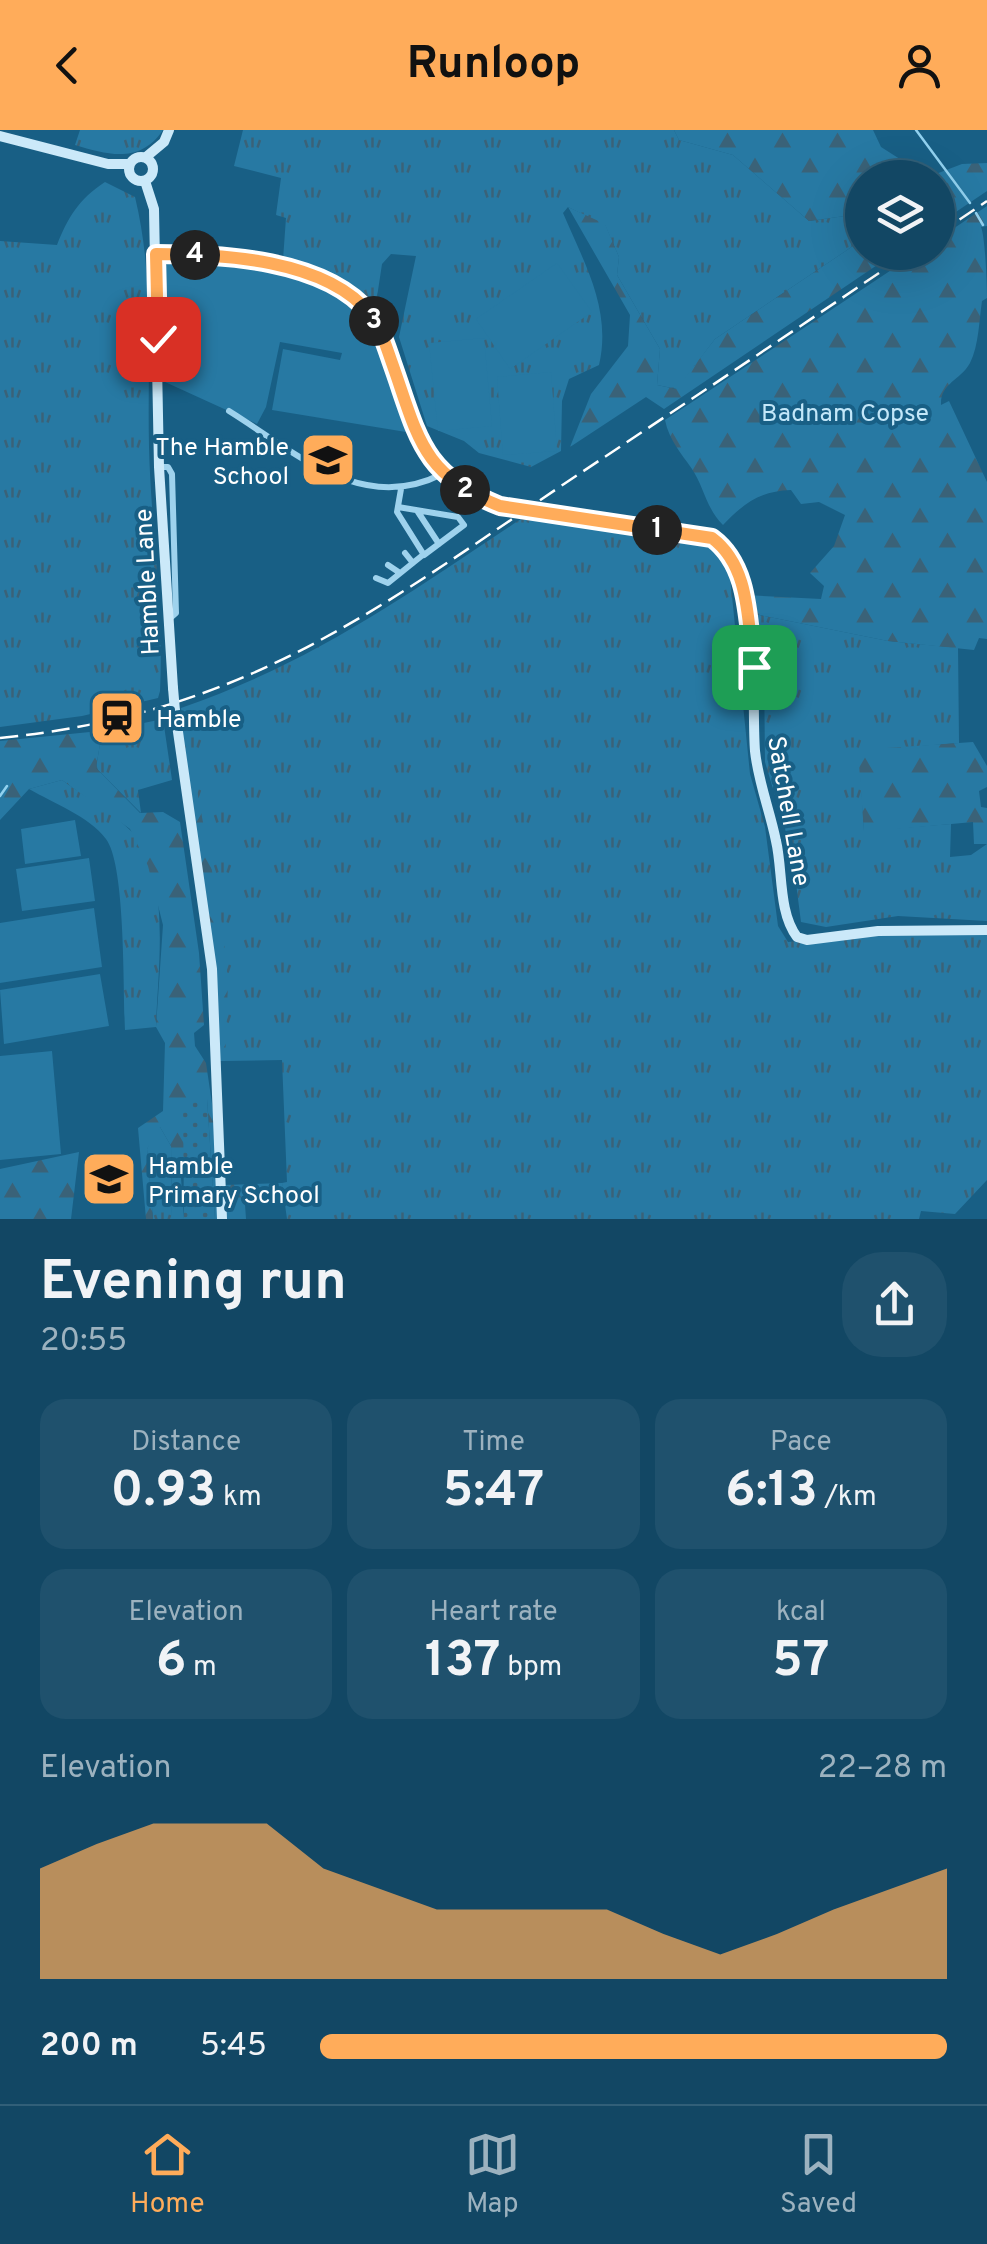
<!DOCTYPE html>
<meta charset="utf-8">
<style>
body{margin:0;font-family:Overpass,sans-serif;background:#1f516d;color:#f1f3f6;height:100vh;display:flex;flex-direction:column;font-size:38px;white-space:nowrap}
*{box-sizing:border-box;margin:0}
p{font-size:32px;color:#9cb2bf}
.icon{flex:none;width:55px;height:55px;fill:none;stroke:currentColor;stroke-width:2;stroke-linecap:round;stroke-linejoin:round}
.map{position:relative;height:1089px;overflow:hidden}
.drawer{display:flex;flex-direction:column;background:#124764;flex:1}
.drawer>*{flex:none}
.controls{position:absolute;left:845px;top:30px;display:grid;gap:20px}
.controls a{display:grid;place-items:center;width:110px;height:110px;border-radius:50%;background:#124764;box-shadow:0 10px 40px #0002,0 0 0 2px #315f78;font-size:50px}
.pin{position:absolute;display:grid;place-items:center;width:85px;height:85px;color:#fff;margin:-42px;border-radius:20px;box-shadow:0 5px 15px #0006}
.km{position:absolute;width:50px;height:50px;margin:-25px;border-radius:50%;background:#222;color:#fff;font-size:28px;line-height:50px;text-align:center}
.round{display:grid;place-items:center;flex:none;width:105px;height:105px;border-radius:40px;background:#1f516d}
.summary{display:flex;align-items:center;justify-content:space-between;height:170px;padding:0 40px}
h1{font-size:55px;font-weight:700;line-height:75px}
.metrics{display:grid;grid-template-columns:repeat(3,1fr);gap:15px;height:170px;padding:10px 40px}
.metrics div{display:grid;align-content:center;border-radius:25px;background:#1f516d;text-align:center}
.metrics b{font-size:50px;font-weight:700}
.metrics small{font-size:28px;font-weight:400}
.metrics p{font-size:28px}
.chart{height:280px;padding:20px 40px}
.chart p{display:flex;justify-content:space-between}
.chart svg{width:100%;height:180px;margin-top:10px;fill:#ffac5a;opacity:.7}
ul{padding:0 40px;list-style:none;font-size:32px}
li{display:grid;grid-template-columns:160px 120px 1fr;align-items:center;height:75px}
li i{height:25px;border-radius:12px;background:#ffac5a}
header{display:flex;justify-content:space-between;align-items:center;height:130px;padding:0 40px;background:#ffac5a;color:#111;font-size:45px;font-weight:700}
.tabs{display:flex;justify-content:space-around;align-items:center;height:140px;border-top:2px solid #315f78;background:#124764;font-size:28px;color:#9cb2bf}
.tabs a{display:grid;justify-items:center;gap:5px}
.tabs .current{color:#ffac5a}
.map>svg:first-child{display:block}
.grass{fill:url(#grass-tufts)}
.forest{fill:url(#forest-firs)}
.park{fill:#2779a3}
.garden{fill:url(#garden-dots)}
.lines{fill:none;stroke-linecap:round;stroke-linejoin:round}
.stream{stroke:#91d1ef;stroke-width:2.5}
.street{stroke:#9ed2ed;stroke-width:6}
.secondary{stroke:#cbe9f9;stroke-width:10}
.rail{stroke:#fff;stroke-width:2.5;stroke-dasharray:18 8;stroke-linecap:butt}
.secondary-bridge{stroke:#cbe9f9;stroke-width:10}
.route-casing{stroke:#fff;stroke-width:20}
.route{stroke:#ffac5a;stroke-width:12}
.labels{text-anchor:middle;stroke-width:8;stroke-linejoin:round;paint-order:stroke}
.park-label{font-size:25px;fill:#c3e7f9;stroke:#185f85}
.poi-label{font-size:25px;fill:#fff;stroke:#185f85;text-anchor:start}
.street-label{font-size:25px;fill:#fff;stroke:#185f85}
</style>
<header><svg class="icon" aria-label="back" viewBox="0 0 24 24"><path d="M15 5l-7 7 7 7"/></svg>Runloop<svg class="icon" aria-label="person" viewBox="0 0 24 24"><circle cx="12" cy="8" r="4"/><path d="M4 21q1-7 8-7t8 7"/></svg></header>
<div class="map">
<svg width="987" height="1089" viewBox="0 0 987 1089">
<defs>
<pattern id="grass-tufts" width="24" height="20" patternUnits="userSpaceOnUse" patternTransform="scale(2.5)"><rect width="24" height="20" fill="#2779a3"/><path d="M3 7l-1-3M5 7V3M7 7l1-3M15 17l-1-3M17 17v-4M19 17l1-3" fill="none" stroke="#3a6278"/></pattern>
<pattern id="forest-firs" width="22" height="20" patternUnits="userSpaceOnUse" patternTransform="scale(2.5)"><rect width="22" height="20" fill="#2779a3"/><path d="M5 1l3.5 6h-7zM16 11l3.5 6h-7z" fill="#3a6278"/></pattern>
<pattern id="garden-dots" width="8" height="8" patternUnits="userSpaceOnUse" patternTransform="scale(2.5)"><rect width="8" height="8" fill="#2779a3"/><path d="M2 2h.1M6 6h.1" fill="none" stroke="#3a6278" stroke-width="1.8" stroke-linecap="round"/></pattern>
</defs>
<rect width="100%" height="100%" fill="#185f85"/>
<!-- grass -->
<path class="grass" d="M80,0H163C140,34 109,25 75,15Z
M243,0H674L679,10L733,25L809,91L845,86L856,114L715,209L677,259L657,255L660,219L617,145L619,127L605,95L568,77L563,83C584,133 612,179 599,235L569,249L562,271L561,321L531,337L479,323L464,311L427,296L399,207L416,126L391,124L382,134L375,180C348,156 319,132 283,130L286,88L276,85L281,48L234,36Z
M105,52L135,67C155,149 147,234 149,317C151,399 164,479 160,561L158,568L82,586L0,597V111L57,115C68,87 79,69 105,52Z
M521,389L712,411L728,427L750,644L765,697L778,796L788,812L876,803L987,804V1050L955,1084L921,1081L919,1089H287L282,1053L287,1052L282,930L220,931L181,578C314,532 405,466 521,389Z
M754,484L888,511L958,518L959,613L859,621L864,701L951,694L950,727L971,725L987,714V791L898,786L826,797L801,792L792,722L765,632L764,535Z
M163,589L172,650L138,660L141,683L96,638L100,614L110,600Z
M62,650C84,666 111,681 131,701C173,741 157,846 156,897L125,900C123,862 126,735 106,709C89,686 53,673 29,659Z
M160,997L171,1016L172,1089H153L147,1019L156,998Z"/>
<!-- forest -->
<path class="forest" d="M674,0H873L881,17L928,47L962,34L987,33V61L938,94V48H862V122L895,123L664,279L646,267L570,317L591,264L628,216L630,185L568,77L605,94L619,127L617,145L660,219L657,255L676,259L715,209L856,114L845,86L809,91L733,25L679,10Z
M987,76V96L981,97C985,106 987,152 987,168L982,171C979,190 979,215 970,233C960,251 940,253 941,275L949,271L987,352V509L979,508L974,520L888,511L745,482V465L821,469L824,456L810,443L834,416L845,385L819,372L801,374L791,360C760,361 744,373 723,395C706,378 704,357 692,339C681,323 669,310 665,290L917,123L938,122V109Z
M184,590L223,800L228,853L225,931H220L180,591Z
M110,600L100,614L96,638L140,683L163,682L180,692L199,823L204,895L194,903L195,916L206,933L224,1055L282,1053L283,1057L244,1060L246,1089H215L207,969L181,1048L184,1089H172L171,1016L160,997L147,1019L153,1089H146L138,998L163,981L165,913L156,897L163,795L148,736L130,699L62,650L29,659L0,690V611Z
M973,612L987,636V657L979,661L981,677L987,678V714H974L973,692L864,702L858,620Z
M79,1022L71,1089H0V1039Z"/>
<!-- park -->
<path class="park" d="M169,132C226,132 334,141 370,192C384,211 398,276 406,302L272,280L283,219L340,230L342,223L280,212L266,277L257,294L165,252L164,138Z
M557,133L592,182L510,239L476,189Z
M484,208L492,296L438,301L429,213Z
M551,242L557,321L503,325L497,247Z
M75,690L81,726L25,734L21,699Z
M89,728L95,771L22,781L16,739Z
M94,778L102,837L0,853V793Z
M100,844L109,896L4,914L0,860Z
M52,921L61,1024L0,1030V926Z"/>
<!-- garden -->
<path class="garden" d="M207,969L215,1089H184L183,972Z"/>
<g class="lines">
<!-- stream -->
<path class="stream" d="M916,0L970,73
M976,83L983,95
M0,666L7,656"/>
<!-- street -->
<path class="street" d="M229,281C295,322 362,385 442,344
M160,337H168L172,344L176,483L168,490
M398,377L458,387L464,395L424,425L397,382L401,359
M418,382L439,414
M405,423L413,433
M388,435L400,443
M376,448L388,453L424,424"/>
<!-- secondary -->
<path class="secondary" d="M0,6L108,34H130
M129 39a12 12 0 1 1 24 0a12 12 0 1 1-24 0Z
M146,27L164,12L169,0
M145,51L154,79L159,337L173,558
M156,124C221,123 326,129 370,184C381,198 386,216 392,233C418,306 421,345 500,376
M539,383C571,386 691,398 714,409C763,433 751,573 755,621C758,651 770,681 776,711C783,740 778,782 797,807L807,810L878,801L987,800
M175,581L212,839L222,1089"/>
<!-- rail -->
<path class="rail" d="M938,104L987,71
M0,608C241,584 371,484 564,354C680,277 795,200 910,122"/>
<!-- secondary-bridge -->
<path class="secondary-bridge" d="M500,376L539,383
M173,558L175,581"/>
</g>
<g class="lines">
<!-- route casing -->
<g class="route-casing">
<path id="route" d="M158,209L156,124C221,124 326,129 370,184C381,198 386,216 392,233C418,306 421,345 500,376L712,408C751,437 747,493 754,537"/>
</g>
<!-- route -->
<use href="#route" class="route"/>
</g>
<!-- icons -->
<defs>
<g id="school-square" transform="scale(2.875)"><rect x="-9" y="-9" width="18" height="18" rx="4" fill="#ffac5a" stroke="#185f85"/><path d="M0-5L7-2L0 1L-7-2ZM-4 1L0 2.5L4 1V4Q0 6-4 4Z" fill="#111"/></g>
<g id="station-square" transform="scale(2.875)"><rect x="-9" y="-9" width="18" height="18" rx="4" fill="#ffac5a" stroke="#185f85"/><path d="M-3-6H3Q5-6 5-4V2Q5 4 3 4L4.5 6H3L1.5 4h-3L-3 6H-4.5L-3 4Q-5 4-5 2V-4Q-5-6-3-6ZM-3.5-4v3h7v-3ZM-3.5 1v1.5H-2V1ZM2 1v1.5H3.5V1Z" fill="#111"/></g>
</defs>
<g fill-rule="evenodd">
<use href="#school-square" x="328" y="330"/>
<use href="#station-square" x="117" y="588"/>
<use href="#school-square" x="109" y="1049"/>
</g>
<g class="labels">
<!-- park labels -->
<g class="park-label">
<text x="845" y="291">Badnam Copse</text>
</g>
<!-- poi labels -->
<g class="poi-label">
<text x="289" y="325" text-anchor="end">The Hamble<tspan x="289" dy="29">School</tspan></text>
<text x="156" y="597">Hamble</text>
<text x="148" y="1044">Hamble<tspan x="148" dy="29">Primary School</tspan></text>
</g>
<!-- street labels -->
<g class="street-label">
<text transform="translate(146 452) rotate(-93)" y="9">Hamble Lane</text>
<text transform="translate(790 681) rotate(80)" y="9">Satchell Lane</text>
</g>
</g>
</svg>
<div class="controls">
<a><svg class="icon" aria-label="layers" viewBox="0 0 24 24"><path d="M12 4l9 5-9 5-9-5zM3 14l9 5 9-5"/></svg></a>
</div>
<div class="pin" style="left:754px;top:537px;background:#1e9e55"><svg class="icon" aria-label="arrive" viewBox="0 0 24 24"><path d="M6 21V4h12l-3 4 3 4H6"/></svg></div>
<div class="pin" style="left:158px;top:209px;background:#d93025"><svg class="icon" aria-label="check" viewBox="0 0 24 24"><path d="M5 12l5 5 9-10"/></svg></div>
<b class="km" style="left:657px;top:400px">1</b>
<b class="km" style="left:465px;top:360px">2</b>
<b class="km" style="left:374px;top:191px">3</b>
<b class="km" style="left:195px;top:125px">4</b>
</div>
<section class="drawer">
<div class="summary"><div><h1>Evening run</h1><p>20:55</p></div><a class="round"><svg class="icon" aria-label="share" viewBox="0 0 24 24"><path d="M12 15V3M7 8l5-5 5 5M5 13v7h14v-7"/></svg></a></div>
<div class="metrics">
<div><p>Distance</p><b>0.93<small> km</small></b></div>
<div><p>Time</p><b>5:47</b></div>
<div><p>Pace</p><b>6:13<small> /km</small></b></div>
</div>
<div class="metrics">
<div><p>Elevation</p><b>6<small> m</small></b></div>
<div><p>Heart rate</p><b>137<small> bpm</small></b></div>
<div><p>kcal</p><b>57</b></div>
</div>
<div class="chart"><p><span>Elevation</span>22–28 m</p>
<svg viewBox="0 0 160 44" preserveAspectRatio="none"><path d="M0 44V17L10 11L20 6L30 6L40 6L50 17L60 22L70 27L80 27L90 27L100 27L110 33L120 38L130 33L140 27L150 22L160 17V44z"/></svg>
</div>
<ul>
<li><b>200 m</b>5:45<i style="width:100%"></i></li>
</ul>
</section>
<nav class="tabs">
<a class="current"><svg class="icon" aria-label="home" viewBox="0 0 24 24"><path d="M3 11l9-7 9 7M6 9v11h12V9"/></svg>Home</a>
<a><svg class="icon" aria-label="map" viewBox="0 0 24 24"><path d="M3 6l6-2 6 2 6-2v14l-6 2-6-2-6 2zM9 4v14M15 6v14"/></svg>Map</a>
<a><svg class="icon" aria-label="saved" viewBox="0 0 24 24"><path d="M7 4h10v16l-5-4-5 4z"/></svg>Saved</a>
</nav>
